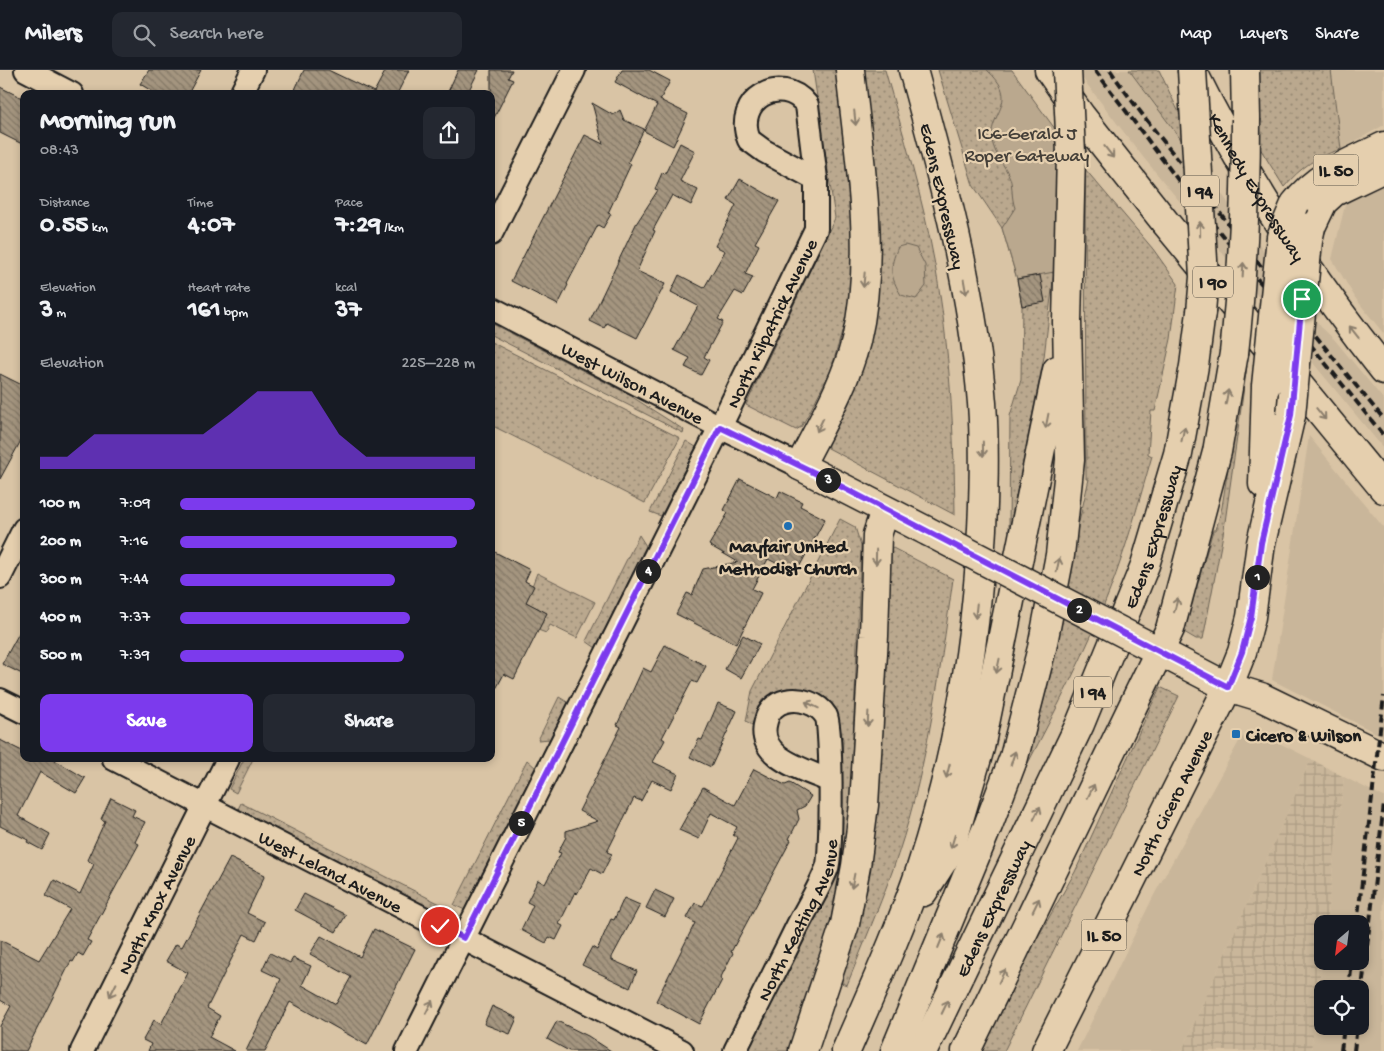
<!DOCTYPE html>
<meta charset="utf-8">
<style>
body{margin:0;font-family:"Gochi Hand",sans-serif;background:#242831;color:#f1f3f6;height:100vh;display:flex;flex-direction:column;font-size:19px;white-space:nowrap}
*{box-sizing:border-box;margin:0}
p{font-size:16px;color:#9ea1a6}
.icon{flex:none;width:28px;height:28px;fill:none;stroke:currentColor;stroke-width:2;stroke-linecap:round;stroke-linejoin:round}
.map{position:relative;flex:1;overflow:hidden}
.side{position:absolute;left:20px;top:20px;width:475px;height:672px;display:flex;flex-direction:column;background:#171b24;border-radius:10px;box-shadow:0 2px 8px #0003}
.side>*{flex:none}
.needle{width:32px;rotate:208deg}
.controls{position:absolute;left:1314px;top:845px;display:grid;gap:10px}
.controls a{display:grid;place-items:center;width:55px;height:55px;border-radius:10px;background:#171b24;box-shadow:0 2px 8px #0003;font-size:25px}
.pin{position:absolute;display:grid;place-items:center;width:42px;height:42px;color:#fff;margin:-21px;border:2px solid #fff;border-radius:50%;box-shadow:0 1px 5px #0007}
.km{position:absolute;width:25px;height:25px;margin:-12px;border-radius:50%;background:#222;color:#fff;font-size:14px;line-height:25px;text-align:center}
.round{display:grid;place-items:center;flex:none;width:52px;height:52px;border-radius:10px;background:#242831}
.summary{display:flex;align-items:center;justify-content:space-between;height:85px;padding:0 20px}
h1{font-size:28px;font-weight:700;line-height:38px}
.stats{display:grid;grid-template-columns:repeat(3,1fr);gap:8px;height:85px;padding:5px 20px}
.stats div{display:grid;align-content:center}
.stats b{font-size:25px;font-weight:700}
.stats small{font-size:14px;font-weight:400}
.stats p{font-size:14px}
.chart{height:140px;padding:10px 20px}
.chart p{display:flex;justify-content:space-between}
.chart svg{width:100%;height:90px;margin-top:5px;fill:#7c3aed;opacity:.7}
.button{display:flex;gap:10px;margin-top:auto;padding:10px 20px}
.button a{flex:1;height:58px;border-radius:10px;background:#7c3aed;color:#fff;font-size:20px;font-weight:700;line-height:58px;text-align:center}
.button a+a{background:#242831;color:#f1f3f6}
ul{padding:0 20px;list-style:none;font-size:16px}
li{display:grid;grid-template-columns:80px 60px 1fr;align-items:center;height:38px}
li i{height:12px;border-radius:6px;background:#7c3aed}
header{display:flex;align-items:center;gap:30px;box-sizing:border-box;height:70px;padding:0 25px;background:#171b24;border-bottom:1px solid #363941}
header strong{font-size:24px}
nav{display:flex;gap:28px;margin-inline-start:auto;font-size:18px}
.search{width:350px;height:45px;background:#242831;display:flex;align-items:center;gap:12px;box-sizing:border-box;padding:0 18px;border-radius:10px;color:#9ea1a6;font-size:19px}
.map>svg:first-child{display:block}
.built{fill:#c9b69a;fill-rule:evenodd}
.industrial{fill:url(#industrial-grid)}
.grass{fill:url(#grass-dots);stroke:#6b6255}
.garden{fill:#baa88e;stroke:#6b6255}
.building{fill:url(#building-back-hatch);stroke:#1c1c1c}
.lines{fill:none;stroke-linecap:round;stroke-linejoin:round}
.street-casing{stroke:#1c1c1c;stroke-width:26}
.secondary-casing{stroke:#1c1c1c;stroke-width:31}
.primary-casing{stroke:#1c1c1c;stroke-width:31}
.highway-casing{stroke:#1c1c1c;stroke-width:31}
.street{stroke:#e5cfae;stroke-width:22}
.secondary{stroke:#e5cfae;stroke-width:28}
.primary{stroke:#e5cfae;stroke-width:28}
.highway{stroke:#e5cfae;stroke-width:28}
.rail{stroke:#1c1c1c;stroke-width:4;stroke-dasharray:8 4;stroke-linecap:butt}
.secondary-bridge-casing{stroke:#1c1c1c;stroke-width:31;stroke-linecap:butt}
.primary-bridge-casing{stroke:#1c1c1c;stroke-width:31;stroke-linecap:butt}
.highway-bridge-casing{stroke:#1c1c1c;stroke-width:31;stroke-linecap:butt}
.secondary-bridge{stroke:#e5cfae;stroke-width:28}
.primary-bridge{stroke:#e5cfae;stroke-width:28}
.highway-bridge{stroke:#e5cfae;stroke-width:28}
.oneway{stroke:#8b7e6c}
.route-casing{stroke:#fff;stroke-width:10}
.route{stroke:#7c3aed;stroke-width:6}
.poi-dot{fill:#1f6fb2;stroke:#e5cfae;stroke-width:2}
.labels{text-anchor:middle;stroke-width:4.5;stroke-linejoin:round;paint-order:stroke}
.shield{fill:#e5cfae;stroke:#585248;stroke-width:1}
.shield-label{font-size:18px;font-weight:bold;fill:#1c1c1c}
.park-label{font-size:19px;fill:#443f38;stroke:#e5cfae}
.street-label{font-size:19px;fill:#1c1c1c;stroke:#e5cfae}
.poi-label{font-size:19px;font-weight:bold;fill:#1c1c1c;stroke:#e5cfae}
</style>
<header>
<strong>Milers</strong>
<div class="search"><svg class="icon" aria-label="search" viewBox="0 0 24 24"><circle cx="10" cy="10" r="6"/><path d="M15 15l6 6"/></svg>Search here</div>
<nav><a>Map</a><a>Layers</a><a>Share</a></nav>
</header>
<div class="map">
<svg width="1384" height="981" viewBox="0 0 1384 981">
<defs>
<pattern id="industrial-grid" width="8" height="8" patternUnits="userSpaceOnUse" patternTransform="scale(1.25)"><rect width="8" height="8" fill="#c9b69a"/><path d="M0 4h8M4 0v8" fill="none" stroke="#ac9c84"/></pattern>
<pattern id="grass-dots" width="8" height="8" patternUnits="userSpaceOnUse" patternTransform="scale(1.25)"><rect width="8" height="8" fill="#baa88e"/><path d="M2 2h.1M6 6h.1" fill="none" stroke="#968873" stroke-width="1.8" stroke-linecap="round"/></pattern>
<pattern id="building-back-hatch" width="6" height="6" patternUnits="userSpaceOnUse" patternTransform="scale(1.25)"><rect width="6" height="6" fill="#a4957f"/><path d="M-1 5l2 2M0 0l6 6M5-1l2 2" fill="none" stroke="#857967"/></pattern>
</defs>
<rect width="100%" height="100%" fill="#d9c4a5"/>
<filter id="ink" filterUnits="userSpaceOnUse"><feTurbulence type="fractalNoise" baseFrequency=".02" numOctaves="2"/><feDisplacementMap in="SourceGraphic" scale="10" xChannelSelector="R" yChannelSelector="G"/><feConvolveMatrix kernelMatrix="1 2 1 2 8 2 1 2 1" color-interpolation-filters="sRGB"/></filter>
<g filter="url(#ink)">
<!-- built -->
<path class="built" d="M1076,0H1129L1321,257L1334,269L1384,330V379L1143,87Z
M1331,0H1384V55L1341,79Z
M1384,115V264L1356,229L1332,189L1346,131Z
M1309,366L1384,458V667L1272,610Z
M1259,663L1311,689L1182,981H1077L1154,825L1241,668Z
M1344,707L1384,727L1383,981H1311L1322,887V891H1360V854H1326ZM1322,919H1360V956H1322Z"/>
<!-- industrial -->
<path class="industrial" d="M1311,689L1344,707L1326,854H1322V887L1311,981H1182Z"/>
<!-- grass -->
<path class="grass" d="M813,0H836L854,177L851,231L831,300L808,345L801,357L796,360L746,335L835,148Z
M858,0H885C903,64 923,129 935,195C950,278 954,361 955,445L828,378L827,369L864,290Z
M938,0H1012L1057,144L1054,202L1044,287L1009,461L1010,346L1021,310L1022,236L1017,209L1002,158L973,115Z
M1129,0H1159L1181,47L1182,71Z
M1254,0H1331L1341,79C1316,87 1301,97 1284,117L1258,75Z
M1085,99L1153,179L1178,214L1171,269L1155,341H1151L1148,384L1152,386C1139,431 1127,476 1110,520C1087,580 1057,638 1027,695L1053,595L1050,594L1076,451L1079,452L1089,409H1086Z
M491,253L626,323L684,360L683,363L491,265Z
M491,272L680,368L645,433L491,355Z
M1244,294L1247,296L1224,459L1203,569H1196L1184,562L1213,460H1216L1222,437Z
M686,371L696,377L661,446L650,442Z
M840,449L855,457L861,476L853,672V765L825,889L790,981H747L838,795L843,669L837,647L825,633L804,619L784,620L762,630L752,655L746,651L752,621Z
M639,465L646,476L596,578L586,571Z
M891,477L953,509C939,608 926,708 892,802C878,840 862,878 847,915L838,912Z
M537,503L595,532L577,568L550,555L546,563L538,560L546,543L526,532Z
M1160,617L1179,626L1004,981H982L1031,879L1075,802Z
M559,627L569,633L551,669L538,670Z
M244,689H253L236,723L229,719Z
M527,690L536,698L465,840L454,835Z
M241,733L448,838L443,847L236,743Z"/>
<!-- garden -->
<path class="garden" d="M987,0H1012L1058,63L1054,202L1017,209L1002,158L1015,138C1011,127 1013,117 1010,108C1005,95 994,84 992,70C988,43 1022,31 987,0Z
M905,175L916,178L925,195L926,216L916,229L901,225C890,206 889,198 898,177Z"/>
<!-- building -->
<path class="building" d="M149,0H201L188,24H157L140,14Z
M304,0H328L374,22L386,0H409L397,24H293Z
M458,0H479L467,24H447Z
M491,0H512L508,8L513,10L491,54Z
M622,0H649L670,11L660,30L688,44L673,76L644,61L657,35L615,12Z
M0,17L24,29V75L0,63Z
M592,33L613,45L620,40L624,50L644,59L628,92L631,94L608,143L611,144L603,158L598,155L567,214L568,215L558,235L511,211L585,65L603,74Z
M680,73L695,81L680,111L698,120L691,135L672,125L671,127L653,160L655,161L637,201L665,214L637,268L607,253L604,258L590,251L636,154L658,120L655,119L662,103L665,104Z
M740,109L779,131L755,173L759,175L745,204L753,207L743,225L735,221L718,249L723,252L704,287L709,290L701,305L685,297L690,288L674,280L698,236L671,222L679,205L704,218L725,181L715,176L736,135L728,130Z
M1040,205L1045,232L1022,236L1017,209Z
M0,304L24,316V365L0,409Z
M740,409L777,428L780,421L802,432L800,436L825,449L796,503L768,489L752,519L761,523L736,574L676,544L687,523L692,525L703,499L738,492L709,475L728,443L724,440Z
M491,480L530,500L525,511L534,516L526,532L547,543L514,609L504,604L491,628Z
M24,554V605L2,594Z
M743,565L760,574L741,608L725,599Z
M665,575L706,596L697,613L692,611L662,668L665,670L653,692L678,704L671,719L652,710L641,731L634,728L607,782L612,784L602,804L591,798L577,824L575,822L559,854L563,856L556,870L549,867L546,873L521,860L533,835L527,832L538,810L545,814L561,783L558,782L566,767V761L598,751L579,741L621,657L617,655L643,598L651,602Z
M718,633L737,641L711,697L690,687L699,669L702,670Z
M0,670L24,682V689H53L85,708L76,723L40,702L18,746L50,764L42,780L27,772L28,770L0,756Z
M754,699L785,715L790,713L811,726L805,736L797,740L799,749L789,769L791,770L731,882L733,883L720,909L722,910L699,954L656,931L695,853L687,848L695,833L703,836L738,768L733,765L737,757L711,743L699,769L679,760L703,717L735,735Z
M111,728L135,740L132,746L145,752L135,772L139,774L87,870L91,872L83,886L78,883L73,892L71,891L26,981H0V956L11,936L0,930V870L39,890L70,839L46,826L54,810L80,824L94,794L87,790L105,751L101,749Z
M230,788L265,805L247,843L265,852L256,870L244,864L207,938L220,946L209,967L235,981H148L151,974L143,970L154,950L161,954L188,903L166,891L176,874L182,877Z
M655,820L674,829L665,847L646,838Z
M304,824L346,845L336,862L295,840Z
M624,828L640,835L612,887V890L637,901L630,918L582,895L592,877L597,880L611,849L614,850Z
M374,859L415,879L367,975L290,932L265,981H246L281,909L262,900L270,883L290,893L293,888L311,896L302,915L336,934L351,907L310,884L321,866L360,887Z
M492,936L517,948L510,964L484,954Z
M557,951L588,966L611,981H569L547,969Z"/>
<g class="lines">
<!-- street casing -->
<g class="street-casing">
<g id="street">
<path d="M26,0L72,24"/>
<path d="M241,24L253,0"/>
<path d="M491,164L574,0"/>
<path id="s1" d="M491,238L720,357L800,396"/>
<path d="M0,507L24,459"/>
<path d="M0,630L24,642"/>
<path id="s2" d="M114,689L682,981"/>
<path id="s3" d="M82,981L228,689"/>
<path id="s4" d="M407,981L720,357L816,159V109L807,35C781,2 733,30 749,70L764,81L816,109"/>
<path id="s5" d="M735,981C755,940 776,900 796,859C806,839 819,819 827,798C832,786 832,657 826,646C818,633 800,628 786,631C776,633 768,641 766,651C755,688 804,699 830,711"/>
</g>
</g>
<!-- secondary casing -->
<g class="secondary-casing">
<path id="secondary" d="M800,396L927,461
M1147,575L1228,617L1261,627L1384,687"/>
</g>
<!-- primary casing -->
<g class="primary-casing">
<g id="primary">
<path d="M1295,134C1317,104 1352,92 1384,76"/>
<path d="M1311,157L1323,132L1334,122L1384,98"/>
<path d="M1263,414L1266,316"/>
<path id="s6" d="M1046,981L1228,617L1242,582L1251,547L1261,473L1291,345"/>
</g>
</g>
<!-- highway casing -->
<g class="highway-casing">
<g id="highway">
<path d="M1049,0L1081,46L1165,152L1384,419"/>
<path id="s7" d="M1192,0C1244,107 1310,207 1384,300"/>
<path d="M1245,0L1246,49"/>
<path d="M800,396C820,356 845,315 856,271C877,183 859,89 850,0"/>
<path d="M923,822L950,780L980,678L1057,300"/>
<path d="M803,981L845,854L856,796L864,735L874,566L877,465L885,440"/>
<path d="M846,981C872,921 900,860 921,798C957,688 976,575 982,459C984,417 985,375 982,333C973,220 943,109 913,0"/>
<path d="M895,981L989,753L1014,687L1042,578L1060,485L1070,390L1067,252L1071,83"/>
<path id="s8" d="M923,981L1080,654L1145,495L1178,384L1194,296L1201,242"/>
<path d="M966,981L1170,559L1217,382L1234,283"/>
</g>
</g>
<!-- street -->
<use href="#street" class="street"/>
<!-- secondary -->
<use href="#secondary" class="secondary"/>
<!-- primary -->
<use href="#primary" class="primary"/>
<!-- highway -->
<use href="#highway" class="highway"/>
<!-- rail -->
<path class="rail" d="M1095,0L1181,114L1384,366
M1110,0C1140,44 1174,84 1207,126C1265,202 1323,277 1384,349
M1357,854L1384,626
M1349,919L1352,891
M1360,935L1384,734
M1341,981L1344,956
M1354,981L1357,956"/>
<!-- secondary-bridge casing -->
<g class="secondary-bridge-casing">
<path id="secondary-bridge" d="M927,461L1147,575"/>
</g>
<!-- primary-bridge casing -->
<g class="primary-bridge-casing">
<path id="primary-bridge" d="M1266,316L1281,167L1295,134
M1291,345L1308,171L1311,157"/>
</g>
<!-- highway-bridge casing -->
<g class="highway-bridge-casing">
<path id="highway-bridge" d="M1067,0L1071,83
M1192,0L1204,207L1201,242
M1234,283C1243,204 1246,128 1246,49"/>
</g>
<!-- secondary-bridge -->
<use href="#secondary-bridge" class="secondary-bridge"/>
<!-- primary-bridge -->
<use href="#primary-bridge" class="primary-bridge"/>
<!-- highway-bridge -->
<use href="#highway-bridge" class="highway-bridge"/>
</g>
<!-- one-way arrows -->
<defs><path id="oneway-shaft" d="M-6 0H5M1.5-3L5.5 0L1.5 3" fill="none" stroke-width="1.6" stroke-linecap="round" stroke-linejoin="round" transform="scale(1.25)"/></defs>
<g class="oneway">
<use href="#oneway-shaft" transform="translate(855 48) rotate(84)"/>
<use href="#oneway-shaft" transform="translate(1109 82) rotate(52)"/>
<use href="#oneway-shaft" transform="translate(1200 159) rotate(-91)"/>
<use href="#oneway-shaft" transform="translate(1243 200) rotate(-87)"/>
<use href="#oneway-shaft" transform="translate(864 210) rotate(95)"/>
<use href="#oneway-shaft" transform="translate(965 217) rotate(80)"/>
<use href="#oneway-shaft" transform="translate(1354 262) rotate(-128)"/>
<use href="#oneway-shaft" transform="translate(1227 327) rotate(-80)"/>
<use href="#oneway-shaft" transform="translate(1321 344) rotate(51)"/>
<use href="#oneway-shaft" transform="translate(1047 351) rotate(101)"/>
<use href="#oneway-shaft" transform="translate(820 355) rotate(116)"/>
<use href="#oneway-shaft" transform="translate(1183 364) rotate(-78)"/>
<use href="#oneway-shaft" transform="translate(983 379) rotate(89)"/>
<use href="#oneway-shaft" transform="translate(876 487) rotate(91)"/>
<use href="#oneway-shaft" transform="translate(1058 495) rotate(-79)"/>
<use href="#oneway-shaft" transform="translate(1176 535) rotate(-75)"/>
<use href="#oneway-shaft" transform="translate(976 541) rotate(96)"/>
<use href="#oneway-shaft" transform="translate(998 596) rotate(102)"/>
<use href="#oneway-shaft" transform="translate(812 635) rotate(-154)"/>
<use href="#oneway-shaft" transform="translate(868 649) rotate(93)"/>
<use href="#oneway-shaft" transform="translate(1013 688) rotate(-72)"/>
<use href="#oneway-shaft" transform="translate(948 701) rotate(104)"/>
<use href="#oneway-shaft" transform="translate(1091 721) rotate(-64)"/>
<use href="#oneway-shaft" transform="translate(1037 743) rotate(-64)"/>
<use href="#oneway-shaft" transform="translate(953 771) rotate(107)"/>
<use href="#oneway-shaft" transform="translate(853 811) rotate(101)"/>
<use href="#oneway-shaft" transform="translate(1036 835) rotate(-64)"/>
<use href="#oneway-shaft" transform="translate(941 871) rotate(-68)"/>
<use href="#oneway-shaft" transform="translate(1002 906) rotate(-64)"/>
<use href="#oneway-shaft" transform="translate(113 920) rotate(117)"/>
<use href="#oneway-shaft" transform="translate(429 937) rotate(-63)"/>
<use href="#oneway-shaft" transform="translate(945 937) rotate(-64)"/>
</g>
</g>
<g class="lines" filter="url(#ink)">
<!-- route casing -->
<g class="route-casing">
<path id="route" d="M440,856L464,868L720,357L815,403L1228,617L1242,582L1251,547L1261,473L1291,345L1302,229"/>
</g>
<!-- route -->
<use href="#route" class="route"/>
</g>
<!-- markers -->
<g class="poi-dot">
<circle cx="788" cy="456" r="5"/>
<rect x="1231" y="659" width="10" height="10" rx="2.5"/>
</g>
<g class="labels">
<!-- shield labels -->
<g class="shield">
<rect x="1313.5" y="84.5" width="45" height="31" rx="4"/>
<rect x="1181" y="105.5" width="38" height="31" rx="4"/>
<rect x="1193" y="196.5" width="40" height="31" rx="4"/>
<rect x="1074" y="606.5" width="38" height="31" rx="4"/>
<rect x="1081.5" y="849.5" width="45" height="31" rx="4"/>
</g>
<g class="shield-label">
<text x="1336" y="106">IL 50</text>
<text x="1200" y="127">I 94</text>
<text x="1213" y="218">I 90</text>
<text x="1093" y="628">I 94</text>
<text x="1104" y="871">IL 50</text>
</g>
<!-- park labels -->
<g class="park-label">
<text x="1027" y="69">IC6-Gerald J<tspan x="1027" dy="22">Roper Gateway</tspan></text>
</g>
<!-- street labels -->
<g class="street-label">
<text dy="7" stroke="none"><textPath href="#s7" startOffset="134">Kennedy Expressway</textPath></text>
<text transform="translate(944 126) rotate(77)" y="7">Edens Expressway</text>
<text dy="7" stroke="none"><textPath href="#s4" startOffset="814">North Kilpatrick Avenue</textPath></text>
<text dy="7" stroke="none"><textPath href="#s1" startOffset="160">West Wilson Avenue</textPath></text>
<text dy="7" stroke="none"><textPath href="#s8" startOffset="564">Edens Expressway</textPath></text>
<text dy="7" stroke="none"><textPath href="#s6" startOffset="278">North Cicero Avenue</textPath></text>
<text dy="7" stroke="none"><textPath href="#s2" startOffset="244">West Leland Avenue</textPath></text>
<text dy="7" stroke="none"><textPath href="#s3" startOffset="164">North Knox Avenue</textPath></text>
<text dy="7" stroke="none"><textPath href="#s8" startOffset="159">Edens Expressway</textPath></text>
<text dy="7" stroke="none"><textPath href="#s5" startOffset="146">North Keating Avenue</textPath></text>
</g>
<!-- poi labels -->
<g class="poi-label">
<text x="788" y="482">Mayfair United<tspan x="788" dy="22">Methodist Church</tspan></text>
<text x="1246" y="671" text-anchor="start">Cicero &amp; Wilson</text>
</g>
</g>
</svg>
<div class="controls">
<a><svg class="needle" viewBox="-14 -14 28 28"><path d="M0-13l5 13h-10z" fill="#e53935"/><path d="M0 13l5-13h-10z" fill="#9ea1a6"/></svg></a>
<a><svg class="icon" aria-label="locate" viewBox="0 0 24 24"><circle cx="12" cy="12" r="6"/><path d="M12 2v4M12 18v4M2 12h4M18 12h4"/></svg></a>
</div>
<div class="pin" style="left:1302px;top:229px;background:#1e9e55"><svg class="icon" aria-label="arrive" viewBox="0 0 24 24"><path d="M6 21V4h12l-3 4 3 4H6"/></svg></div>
<div class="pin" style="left:440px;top:856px;background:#d93025"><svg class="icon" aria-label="check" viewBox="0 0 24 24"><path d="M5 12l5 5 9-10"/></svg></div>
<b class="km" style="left:1257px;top:507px">1</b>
<b class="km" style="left:1079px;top:540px">2</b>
<b class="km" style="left:828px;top:410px">3</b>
<b class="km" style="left:648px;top:501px">4</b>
<b class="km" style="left:521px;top:753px">5</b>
<section class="side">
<div class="summary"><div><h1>Morning run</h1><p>08:43</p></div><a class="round"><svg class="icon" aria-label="share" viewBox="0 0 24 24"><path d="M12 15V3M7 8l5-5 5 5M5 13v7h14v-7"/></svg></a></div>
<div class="stats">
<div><p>Distance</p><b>0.55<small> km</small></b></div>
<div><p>Time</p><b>4:07</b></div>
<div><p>Pace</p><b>7:29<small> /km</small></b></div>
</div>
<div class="stats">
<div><p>Elevation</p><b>3<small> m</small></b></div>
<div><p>Heart rate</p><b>161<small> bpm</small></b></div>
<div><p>kcal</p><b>37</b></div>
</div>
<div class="chart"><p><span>Elevation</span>225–228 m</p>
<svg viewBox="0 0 160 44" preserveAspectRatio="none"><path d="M0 44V38L10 38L20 27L30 27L40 27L50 27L60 27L70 17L80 6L90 6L100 6L110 27L120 38L130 38L140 38L150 38L160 38V44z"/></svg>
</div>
<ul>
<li><b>100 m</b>7:09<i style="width:100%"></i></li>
<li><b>200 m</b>7:16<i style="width:94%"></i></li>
<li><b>300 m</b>7:44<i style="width:73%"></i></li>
<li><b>400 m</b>7:37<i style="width:78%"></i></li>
<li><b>500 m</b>7:39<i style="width:76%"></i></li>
</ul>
<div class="button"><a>Save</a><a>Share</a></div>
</section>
</div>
